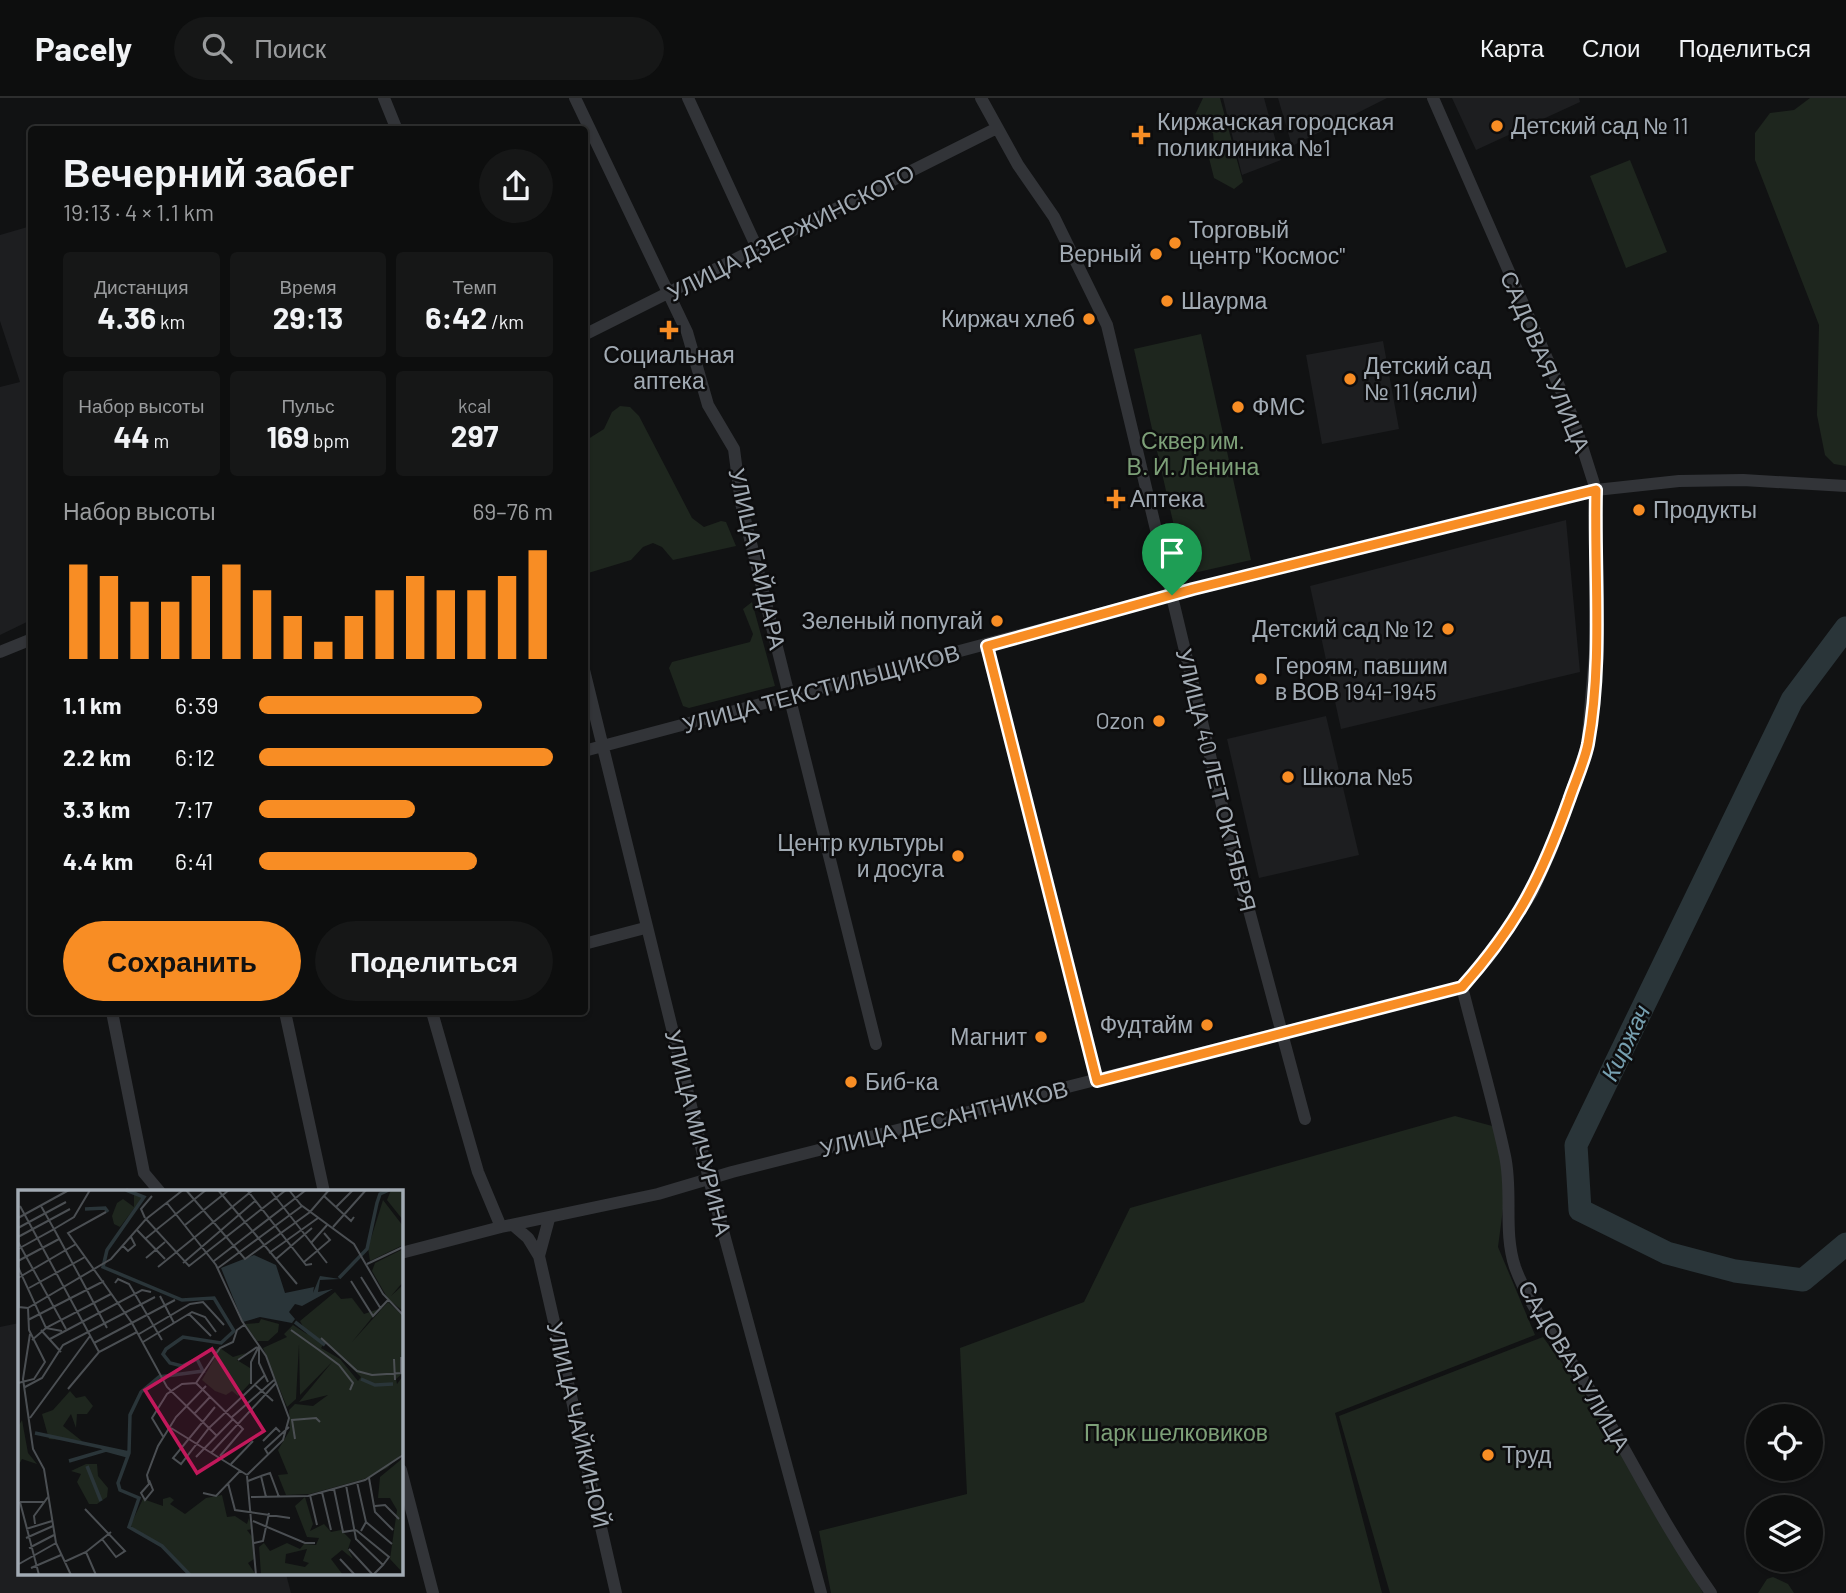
<!DOCTYPE html>
<html lang="ru">
<meta charset="utf-8">
<style>
body{margin:0;font-family:Barlow,sans-serif;background:#161717;color:#f1f3f6;height:100vh;display:flex;flex-direction:column;font-size:26px;white-space:nowrap}
*{box-sizing:border-box;margin:0}
p{font-size:23px;color:#9a9c9e}
.icon{flex:none;width:38px;height:38px;fill:none;stroke:currentColor;stroke-width:2;stroke-linecap:round;stroke-linejoin:round}
.map{position:relative;flex:1;overflow:hidden}
.side{position:absolute;left:28px;top:28px;width:560px;height:889px;display:flex;flex-direction:column;background:#0d0e0e;border-radius:7px;box-shadow:0 2px 5px #0004,0 0 0 2px #2d2e2e}
.side>*{flex:none}
.tools{position:absolute;left:1746px;top:1306px;display:grid;gap:14px}
.tools a{display:grid;place-items:center;width:77px;height:77px;border-radius:50%;background:#0d0e0e;box-shadow:0 2px 5px #0004,0 0 0 2px #2d2e2e;font-size:35px}
.pin{position:absolute;display:grid;place-items:center;width:60px;height:60px;color:#fff;margin:-72px -30px;border-radius:50% 50% 50% 0;rotate:-45deg;box-shadow:0 0 7px #0007}
.pin .icon{rotate:45deg}
.round{display:grid;place-items:center;flex:none;width:74px;height:74px;border-radius:37px;background:#161717}
.overview{display:flex;align-items:center;justify-content:space-between;height:119px;padding:0 35px}
h1{font-size:38px;font-weight:700;line-height:52px}
.stats{display:grid;grid-template-columns:repeat(3,1fr);gap:10px;height:119px;padding:7px 35px}
.stats div{display:grid;align-content:center;border-radius:7px;background:#161717;text-align:center}
.stats b{font-size:30px;font-weight:700}
.stats small{font-size:19px;font-weight:400}
.stats p{font-size:19px}
.chart{height:196px;padding:14px 35px}
.chart p{display:flex;justify-content:space-between}
.chart svg{width:100%;height:126px;margin-top:7px;stroke:#f88d24;stroke-width:6}
.cta{display:flex;gap:14px;margin-top:auto;padding:14px 35px}
.cta a{flex:1;height:80px;border-radius:42px;background:#f88d24;color:#111;font-size:28px;font-weight:700;line-height:80px;text-align:center}
.cta a+a{background:#161717;color:#f1f3f6}
ul{padding:0 35px;list-style:none;font-size:23px}
li{display:grid;grid-template-columns:112px 84px 1fr;align-items:center;height:52px}
li i{height:18px;border-radius:9px;background:#f88d24}
header{display:flex;align-items:center;gap:42px;box-sizing:border-box;height:98px;padding:0 35px;background:#0d0e0e;border-bottom:2px solid #2d2e2e}
header strong{font-size:33px}
nav{display:flex;gap:38px;margin-inline-start:auto;font-size:24px}
.search{width:490px;height:63px;background:#161717;display:flex;align-items:center;gap:18px;box-sizing:border-box;padding:0 24px;border-radius:38px;color:#9a9c9e;font-size:26px}
.map>svg:first-child{display:block}
.built{fill:#1d1e20}
.green{fill:#1e261e}
.lines{fill:none;stroke-linecap:round;stroke-linejoin:round}
.river{stroke:#2a3539;stroke-width:23}
.minor{stroke:#323438;stroke-width:12}
.route-casing{stroke:#fff;stroke-width:14}
.route{stroke:#f88d24;stroke-width:9}
.poi-dot{fill:#f88d24;stroke:#0d0d0e;stroke-width:2.5}
.labels{text-anchor:middle;stroke-width:5;stroke-linejoin:round;paint-order:stroke}
.poi-label{font-size:23px;fill:#a2abb4;stroke:#0d0d0e;text-anchor:start}
.street-label{font-size:23px;fill:#a2abb4;stroke:#0d0d0e}
.park-label{font-size:23px;fill:#7da078;stroke:#0d0d0e}
.water-label{font-size:24px;font-style:italic;fill:#77a0b1;stroke:#0d0d0e}
.inset-river{fill:none;stroke:#2a3539;stroke-width:3.5}
.inset-road{fill:none;stroke:#4b4f53;stroke-width:2}
.view{fill:#c2185b;fill-opacity:0.15;stroke:#c2185b;stroke-width:3.5}
.inset-edge{fill:none;stroke:#a2abb4;stroke-width:3.5}
</style>
<header>
<strong>Pacely</strong>
<div class="search"><svg class="icon" aria-label="search" viewBox="0 0 24 24"><circle cx="10" cy="10" r="6"/><path d="M15 15l6 6"/></svg>Поиск</div>
<nav><a>Карта</a><a>Слои</a><a>Поделиться</a></nav>
</header>
<div class="map">
<svg width="1846" height="1495" viewBox="0 0 1846 1495">
<rect width="100%" height="100%" fill="#111213"/>
<!-- built -->
<path class="built" d="M1223,0H1264L1281,62L1242,77Z
M1278,0H1387L1292,48Z
M1452,0H1579L1580,4L1476,52Z
M31,128V522L0,537V289L20,284L0,223V137Z
M1383,243L1399,331L1322,346L1306,257Z
M1566,422L1580,574L1341,631L1310,488Z
M1326,618L1359,757L1259,780L1227,641Z
M19,1225V1476H286L291,1495H0V1229Z"/>
<!-- green -->
<path class="green" d="M1203,0H1220L1243,84L1234,91L1214,80L1207,52L1214,45L1213,35L1198,29L1194,19Z
M1810,0H1846V368L1834,366L1825,357L1817,317L1819,227L1755,62V35L1770,15L1794,12Z
M1630,62L1667,154L1626,170L1590,78Z
M1201,236L1251,462L1185,477L1134,251Z
M620,308L630,309L639,318L692,420L704,429L721,423L726,424L736,448L673,462L662,449L653,445L643,449L631,462L585,476V343L604,331L612,314Z
M752,504L775,588L689,610L683,608L669,570L672,564L750,544L753,536L743,511Z
M1455,1018L1496,1029L1506,1088L1498,1149L1535,1237L1335,1315L1382,1495H831L819,1433L967,1396L960,1250L1084,1204L1130,1110Z
M1543,1239L1590,1304L1594,1303L1703,1495H1390L1339,1318Z
M1773,1479L1788,1486L1794,1495H1758L1767,1481Z"/>
<g class="lines">
<!-- river -->
<path class="river" d="M1846,530L1792,602L1576,1047L1580,1112L1667,1155L1735,1173L1803,1182L1846,1146"/>
<!-- minor -->
<path class="minor" d="M384,0L397,32
M575,0L687,234L708,307L734,351L741,405L876,946
M688,0L758,152
M981,0L1018,67L1054,119L1107,227L1231,745L1305,1021
M1433,0L1573,320L1596,392L1595,556L1587,648L1552,750L1532,795L1489,859L1462,889C1476,945 1493,1002 1505,1058C1513,1095 1503,1133 1515,1169C1532,1216 1566,1253 1592,1295C1632,1362 1666,1432 1711,1495
M584,237L997,30
M987,548L1097,983
M0,554L32,541
M584,572L709,1081L821,1495
M584,653L1193,491L1596,392L1679,383L1743,382L1846,388
M584,846L645,830
M112,914L144,1075L160,1094
M285,914L324,1094
M432,914L478,1074L501,1129
M549,1121L539,1158L616,1495
M513,1127L528,1140L539,1158
M401,1155L501,1129L658,1096L732,1074L1462,889
M401,1372L433,1495"/>
</g>
<g class="lines">
<!-- route casing -->
<g class="route-casing">
<path id="route" d="M1596,392C1594,476 1603,564 1588,646C1584,665 1575,684 1569,702C1541,780 1518,826 1462,889L1097,983L987,548L1193,491Z"/>
</g>
<!-- route -->
<use href="#route" class="route"/>
</g>
<!-- markers -->
<g class="poi-dot">
<circle cx="1497" cy="28" r="7"/>
<path d="M1137.5 26.5h7v7h7v7h-7v7h-7v-7h-7v-7h7z"/>
<circle cx="1175" cy="145" r="7"/>
<circle cx="1156" cy="156" r="7"/>
<circle cx="1167" cy="203" r="7"/>
<circle cx="1089" cy="221" r="7"/>
<path d="M665.5 221.5h7v7h7v7h-7v7h-7v-7h-7v-7h7z"/>
<circle cx="1350" cy="281" r="7"/>
<circle cx="1238" cy="309" r="7"/>
<path d="M1112.5 390.5h7v7h7v7h-7v7h-7v-7h-7v-7h7z"/>
<circle cx="1639" cy="412" r="7"/>
<circle cx="997" cy="523" r="7"/>
<circle cx="1448" cy="531" r="7"/>
<circle cx="1261" cy="581" r="7"/>
<circle cx="1159" cy="623" r="7"/>
<circle cx="1288" cy="679" r="7"/>
<circle cx="958" cy="758" r="7"/>
<circle cx="1207" cy="927" r="7"/>
<circle cx="1041" cy="939" r="7"/>
<circle cx="851" cy="984" r="7"/>
<circle cx="1488" cy="1357" r="7"/>
</g>
<g class="labels">
<!-- poi labels -->
<g class="poi-label">
<text x="1157" y="32">Киржачская городская<tspan x="1157" dy="26">поликлиника №1</tspan></text>
<text x="1511" y="36">Детский сад № 11</text>
<text x="1189" y="140">Торговый<tspan x="1189" dy="26">центр "Космос"</tspan></text>
<text x="1142" y="164" text-anchor="end">Верный</text>
<text x="1181" y="211">Шаурма</text>
<text x="1075" y="229" text-anchor="end">Киржач хлеб</text>
<text x="669" y="265" text-anchor="middle">Социальная<tspan x="669" dy="26">аптека</tspan></text>
<text x="1364" y="276">Детский сад<tspan x="1364" dy="26">№ 11 (ясли)</tspan></text>
<text x="1252" y="317">ФМС</text>
<text x="1130" y="409">Аптека</text>
<text x="1653" y="420">Продукты</text>
<text x="983" y="531" text-anchor="end">Зеленый попугай</text>
<text x="1434" y="539" text-anchor="end">Детский сад № 12</text>
<text x="1275" y="576">Героям, павшим<tspan x="1275" dy="26">в ВОВ 1941-1945</tspan></text>
<text x="1145" y="631" text-anchor="end">Ozon</text>
<text x="1302" y="687">Школа №5</text>
<text x="944" y="753" text-anchor="end">Центр культуры<tspan x="944" dy="26">и досуга</tspan></text>
<text x="1193" y="935" text-anchor="end">Фудтайм</text>
<text x="1027" y="947" text-anchor="end">Магнит</text>
<text x="865" y="992">Биб-ка</text>
<text x="1502" y="1365">Труд</text>
</g>
<!-- street labels -->
<g class="street-label">
<text transform="translate(791 135) rotate(-27)" y="8">УЛИЦА ДЗЕРЖИНСКОГО</text>
<text transform="translate(1545 264) rotate(67)" y="8">САДОВАЯ УЛИЦА</text>
<text transform="translate(757 461) rotate(77)" y="8">УЛИЦА ГАЙДАРА</text>
<text transform="translate(821 591) rotate(-15)" y="8">УЛИЦА ТЕКСТИЛЬЩИКОВ</text>
<text transform="translate(1216 682) rotate(76)" y="8">УЛИЦА 40 ЛЕТ ОКТЯБРЯ</text>
<text transform="translate(944 1021) rotate(-14)" y="8">УЛИЦА ДЕСАНТНИКОВ</text>
<text transform="translate(698 1035) rotate(76)" y="8">УЛИЦА МИЧУРИНА</text>
<text transform="translate(1574 1268) rotate(59)" y="8">САДОВАЯ УЛИЦА</text>
<text transform="translate(578 1327) rotate(77)" y="8">УЛИЦА ЧАЙКИНОЙ</text>
</g>
<!-- park labels -->
<g class="park-label">
<text x="1193" y="351">Сквер им.<tspan x="1193" dy="26">В. И. Ленина</tspan></text>
<text x="1176" y="1343">Парк шелковиков</text>
</g>
<!-- water labels -->
<g class="water-label">
<text transform="translate(1626 945) rotate(-64)" y="8">Киржач</text>
</g>
</g>
<!-- overview -->
<g transform="translate(18 1092)">
<rect width="385" height="385" fill="#111213"/>
<path d="M373,0H385V30L369,10ZM111,2L121,4L124,8L102,37L96,34L94,26L99,13L105,9L116,17V4ZM365,10L385,36V55L352,71L350,58ZM385,59V92L373,106L385,95V121L370,109L354,81L357,73ZM317,102L323,109L334,108L346,124L361,119L334,152L370,112L385,126V183L378,189L379,194L385,186V263L369,278L346,289L292,304L268,305L260,285L270,284L260,260L272,240L271,220L277,214L295,216L310,205L281,212L315,171L282,205L281,154L278,209L269,217L245,158L269,147L266,144L275,135L289,144L282,131ZM307,152L343,187L340,191L322,169L303,158ZM243,129L261,134L260,142L250,151H239L227,134L241,133ZM202,158L215,167L228,163L219,170L232,178V193L220,206L214,201L208,205L197,201L184,190L199,164L196,160ZM52,201L58,208L67,206L75,216L69,224H59L58,238L53,224L45,236L64,251L31,249L24,224L35,220ZM4,230L10,263L19,274L4,269L0,276V237ZM385,268V383L372,369L379,320L372,308H360L362,287ZM68,274H79L80,286L90,298L89,307L79,314H71L59,292L63,284L53,281ZM204,305L209,327L217,326L229,334L231,328L234,339L229,340L235,348L236,369L230,373L238,385H173L148,358L112,336L125,309L145,316V309L152,307L156,310L152,314L167,324L188,308ZM287,307L295,334L292,341L306,334L313,342L323,340L333,350L330,359L335,369L324,360L313,369L325,385L243,384L241,357L246,353L252,361L269,353L282,359L286,354L298,355L301,348L289,347L277,316ZM289,359L285,371L291,373L287,377L267,373L268,364Z" fill="#1e261e" fill-rule="evenodd"/>
<path d="M236,65L258,75L267,103L296,97L295,103L302,86L322,89L302,90L300,102L315,99L284,116L277,114L271,122L277,129L274,133L242,127L225,132L203,78Z" fill="#2a3539"/>
<path class="inset-river" d="M108,0L126,7L89,60L85,77L164,110L196,108L216,141L203,153L165,147L148,159L145,164L152,173L164,176L179,169L185,181L141,187L123,202L112,225L111,263L100,293L102,300L121,308L111,337L144,356L172,385M67,19L87,18L90,22M321,88L349,59L359,13L362,4L371,0M277,132L307,155M343,189L357,195L375,194M17,243L111,263M51,271L88,260L110,266M69,276L83,311"/>
<path class="inset-road" d="M168,0L227,69L292,22L311,0M200,0L279,94M229,0L288,75L294,74M252,0L309,73M271,0L283,15L336,54L365,104L385,125M306,6L333,31L336,27M149,13L198,75L224,131L248,166L271,228L265,250L229,285M2,16L81,162M318,17L335,0M88,22L50,43L114,133L149,197L198,245M0,28L51,0M127,28L123,19L134,6M128,29L165,0M167,35L211,0M315,37L348,0M0,38L48,12M119,40L147,69M0,47L52,19M127,49L138,40L171,76L268,0M0,52L48,139M293,53L310,34M105,56L110,61L117,55L113,47M0,59L36,39L23,16M251,63L300,28M128,68L147,52M258,69L294,38M0,71L41,49M196,71L288,0M286,72L312,50L306,43M165,73L237,11M349,74L385,57M0,77L28,138L93,104M140,77L235,0M200,78L284,16M62,87L89,138M62,87L36,39L56,27L72,0M343,87L363,119M0,88L58,54M0,88L1,117L10,118M333,91L355,126L370,110M97,93L100,89L111,94L144,150M11,98L67,67M142,106L156,133M171,124L193,146M10,130L86,91M23,140L43,162M273,140L301,160M12,144L5,189L15,259L26,279L38,353L53,385M121,144L172,114L185,112L206,135M303,148L339,181L354,185L383,183V167M32,149L124,100L133,102M14,150L28,138L44,141M125,152L174,122L187,127L198,142M76,153L157,110M241,158V173L250,192M301,160L321,175L335,193L332,200M376,169L377,190M220,170L239,157M0,193L16,189L27,172L11,140L10,118L93,69L128,29L138,40L188,0M178,193L225,239L202,266M233,194V172L241,156M236,194L255,211M7,197L24,188L45,155L137,107M50,199L81,162L119,142M197,217L155,268L163,274L191,238L247,185M176,224L192,207M214,227L256,190M12,228L72,146M153,238L229,285M146,248L134,228L149,204L164,194L178,193L202,158L215,152L219,140L226,135M277,249L274,230L298,228L302,232M245,251L258,238L262,242M193,263L258,193M250,264L247,259L271,237M178,267L215,229M213,274L235,251M229,286L238,385M243,286L252,283L261,307M351,288L357,322L375,340M131,290L135,300L127,310L123,303L131,294L129,285L140,256L158,227L188,196M230,291L243,286L248,307M339,292L348,332L343,341M210,293L217,320L272,328M328,295L338,349L365,375L355,385M316,299L325,342L338,340M304,302L313,340M185,303L198,306L222,281M292,305L299,335M233,307L290,306L347,290L385,265M2,312L21,385M2,312H26M357,316L367,315L381,329M67,319L107,361L98,367L84,349M235,331L287,353H297M348,332L374,354M17,334L16,326L30,307M8,339L34,331M338,340L371,367L365,375M8,348L35,336M236,353L245,351L251,323M11,358L36,345M331,359L355,385M68,362L78,385M322,369L337,385M46,372L68,362L93,342M1,374L38,353M13,378L43,365"/>
<path class="view" d="M194,159L246,241L179,283L127,200Z"/>
<rect width="385" height="385" class="inset-edge"/>
</g>
</svg>
<div class="tools">
<a><svg class="icon" aria-label="locate" viewBox="0 0 24 24"><circle cx="12" cy="12" r="6"/><path d="M12 2v4M12 18v4M2 12h4M18 12h4"/></svg></a>
<a><svg class="icon" aria-label="layers" viewBox="0 0 24 24"><path d="M12 4l9 5-9 5-9-5zM3 14l9 5 9-5"/></svg></a>
</div>
<div class="pin" style="left:1172px;top:497px;background:#1e9e55"><svg class="icon" aria-label="arrive" viewBox="0 0 24 24"><path d="M6 21V4h12l-3 4 3 4H6"/></svg></div>
<section class="side">
<div class="overview"><div><h1>Вечерний забег</h1><p>19:13 · 4 × 1.1 km</p></div><a class="round"><svg class="icon" aria-label="share" viewBox="0 0 24 24"><path d="M12 15V3M7 8l5-5 5 5M5 13v7h14v-7"/></svg></a></div>
<div class="stats">
<div><p>Дистанция</p><b>4.36<small> km</small></b></div>
<div><p>Время</p><b>29:13</b></div>
<div><p>Темп</p><b>6:42<small> /km</small></b></div>
</div>
<div class="stats">
<div><p>Набор высоты</p><b>44<small> m</small></b></div>
<div><p>Пульс</p><b>169<small> bpm</small></b></div>
<div><p>kcal</p><b>297</b></div>
</div>
<div class="chart"><p><span>Набор высоты</span>69–76 m</p>
<svg viewBox="0 0 160 44" preserveAspectRatio="none"><path d="M5 44V11M15 44V15M25 44V24M35 44V24M45 44V15M55 44V11M65 44V20M75 44V29M85 44V38M95 44V29M105 44V20M115 44V15M125 44V20M135 44V20M145 44V15M155 44V6"/></svg>
</div>
<ul>
<li><b>1.1 km</b>6:39<i style="width:76%"></i></li>
<li><b>2.2 km</b>6:12<i style="width:100%"></i></li>
<li><b>3.3 km</b>7:17<i style="width:53%"></i></li>
<li><b>4.4 km</b>6:41<i style="width:74%"></i></li>
</ul>
<div class="cta"><a>Сохранить</a><a>Поделиться</a></div>
</section>
</div>
